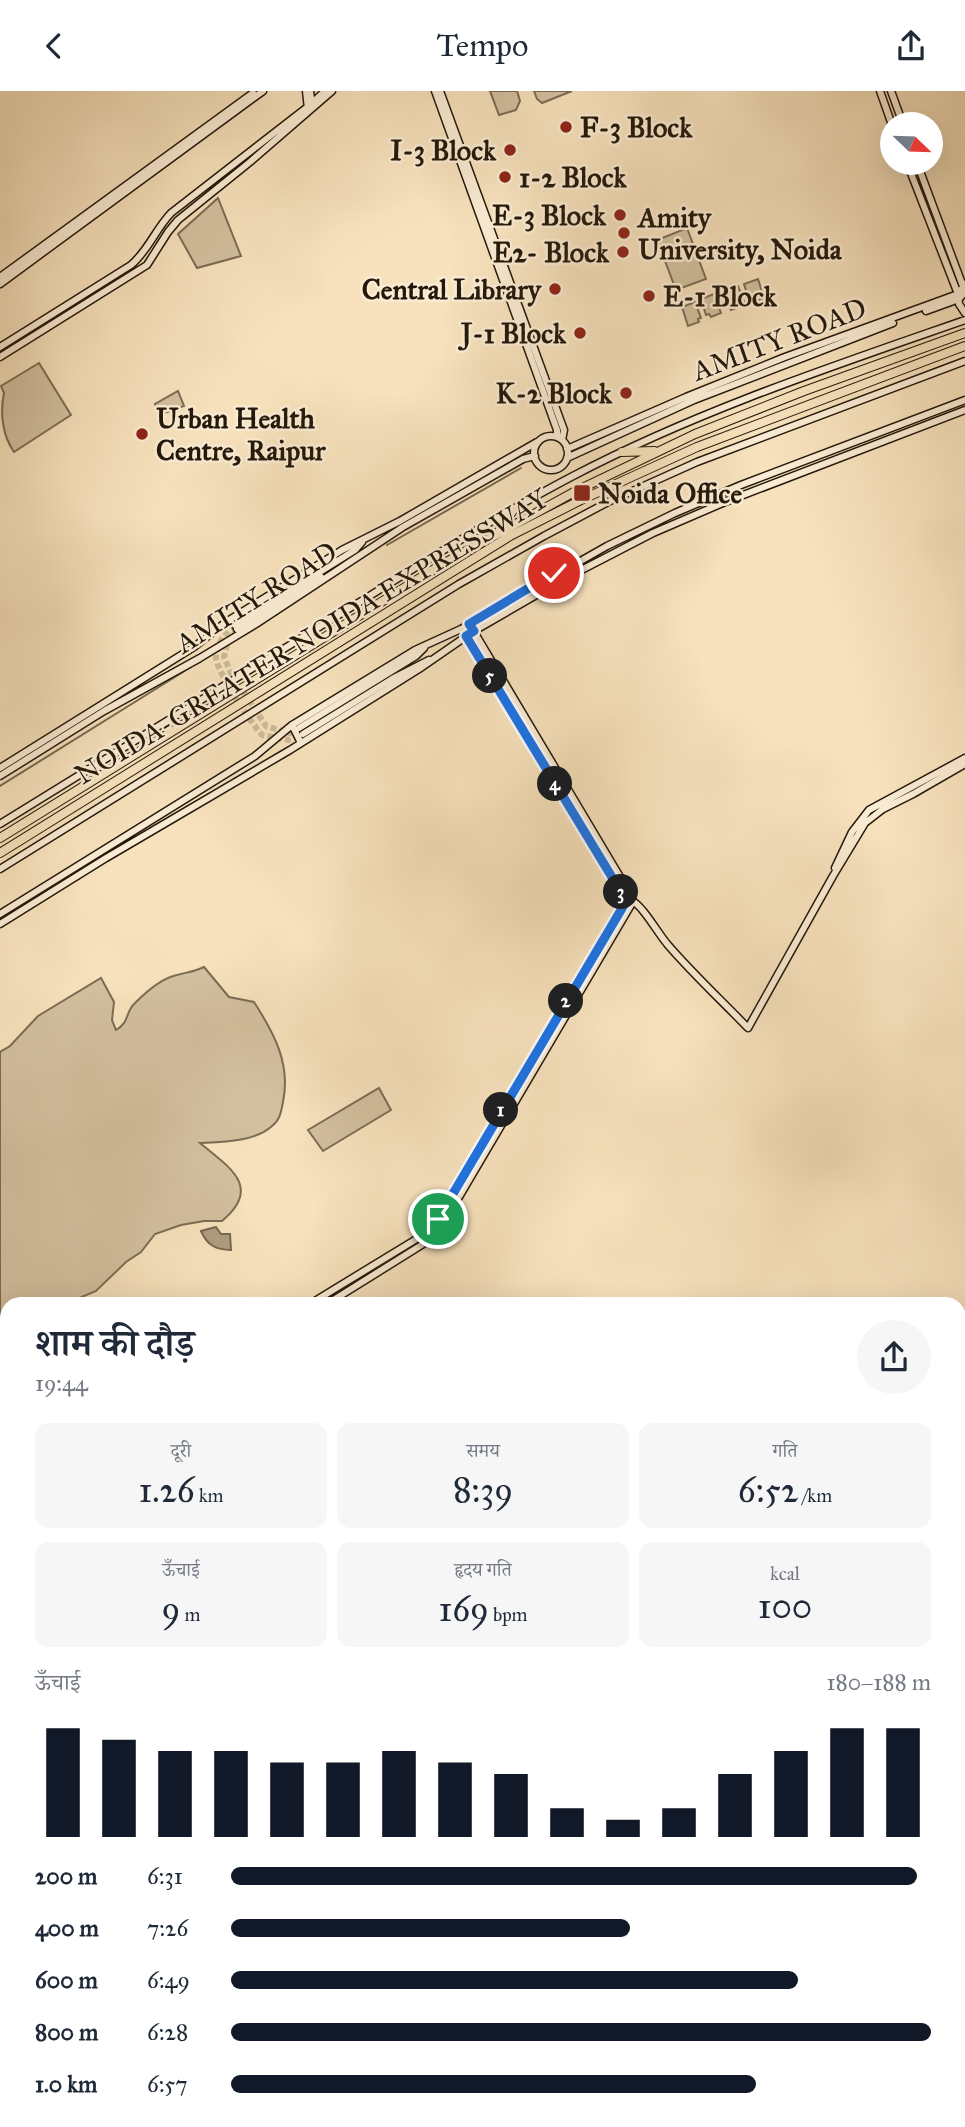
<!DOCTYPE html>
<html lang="hi">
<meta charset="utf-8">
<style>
body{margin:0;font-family:"IM FELL Great Primer","Noto Serif Devanagari",serif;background:#f6f6f7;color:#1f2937;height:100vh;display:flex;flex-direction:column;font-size:26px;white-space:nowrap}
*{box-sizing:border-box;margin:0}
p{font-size:23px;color:#747a83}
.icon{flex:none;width:38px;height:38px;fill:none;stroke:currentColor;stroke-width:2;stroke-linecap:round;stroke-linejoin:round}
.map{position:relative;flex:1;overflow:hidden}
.details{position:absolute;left:0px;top:1206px;width:966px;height:831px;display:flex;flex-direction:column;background:#fff;border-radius:21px 21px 0 0;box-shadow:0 7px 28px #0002}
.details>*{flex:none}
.needle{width:46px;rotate:113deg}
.controls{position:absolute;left:880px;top:21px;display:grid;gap:14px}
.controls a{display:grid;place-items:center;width:63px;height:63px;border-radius:50%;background:#fff;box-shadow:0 7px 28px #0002;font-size:35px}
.pin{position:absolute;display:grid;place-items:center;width:60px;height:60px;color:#fff;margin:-30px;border:4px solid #fff;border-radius:50%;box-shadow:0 2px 7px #0007}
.km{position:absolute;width:35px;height:35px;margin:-18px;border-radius:50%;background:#222;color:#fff;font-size:19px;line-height:35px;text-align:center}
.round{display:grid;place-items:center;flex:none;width:74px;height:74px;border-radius:37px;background:#f6f6f7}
.overview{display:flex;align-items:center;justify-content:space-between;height:119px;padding:0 35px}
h1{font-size:38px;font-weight:600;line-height:52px}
.figures{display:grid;grid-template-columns:repeat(3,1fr);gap:10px;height:119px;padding:7px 35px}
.figures div{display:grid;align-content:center;border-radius:14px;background:#f6f6f7;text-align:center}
.figures b{font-size:35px;font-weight:600}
.figures small{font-size:19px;font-weight:400}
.figures p{font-size:19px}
.chart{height:196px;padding:14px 35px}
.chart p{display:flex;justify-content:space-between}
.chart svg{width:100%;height:126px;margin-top:7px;stroke:#111827;stroke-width:6}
ul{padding:0 35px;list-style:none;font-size:23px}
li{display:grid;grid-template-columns:112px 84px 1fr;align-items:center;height:52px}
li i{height:18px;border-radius:9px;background:#111827}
header{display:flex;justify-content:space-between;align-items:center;height:91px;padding:0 35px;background:#fff;font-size:32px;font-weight:600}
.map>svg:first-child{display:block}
.green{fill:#d3c09f;stroke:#7b6c54;stroke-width:2}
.water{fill:#af9d80;stroke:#776851;stroke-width:2}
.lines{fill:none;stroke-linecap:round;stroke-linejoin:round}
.stream{stroke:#776851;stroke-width:2}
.secondary-tunnel{stroke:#cdba99;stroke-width:6;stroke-dasharray:6 3;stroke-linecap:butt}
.secondary-casing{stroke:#23180a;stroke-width:9}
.highway-casing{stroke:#23180a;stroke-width:10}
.secondary{stroke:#faecd4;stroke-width:6}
.highway{stroke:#f7e2bd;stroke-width:8}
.route-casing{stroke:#fff;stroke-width:14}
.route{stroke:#1a73e8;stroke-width:9}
.poi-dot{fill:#8f2418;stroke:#faecd4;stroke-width:2.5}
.labels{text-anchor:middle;stroke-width:5;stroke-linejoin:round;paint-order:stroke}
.poi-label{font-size:28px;font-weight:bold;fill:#23180a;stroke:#faecd4;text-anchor:start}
.street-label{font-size:28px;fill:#23180a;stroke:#faecd4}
</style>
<header><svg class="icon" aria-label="back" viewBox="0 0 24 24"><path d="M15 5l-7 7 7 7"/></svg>Tempo<svg class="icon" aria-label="share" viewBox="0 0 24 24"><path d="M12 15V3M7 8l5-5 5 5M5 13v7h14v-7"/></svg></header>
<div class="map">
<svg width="965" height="2036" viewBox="0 0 965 2036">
<rect width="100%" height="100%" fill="#f7e2bd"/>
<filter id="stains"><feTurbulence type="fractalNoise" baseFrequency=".00286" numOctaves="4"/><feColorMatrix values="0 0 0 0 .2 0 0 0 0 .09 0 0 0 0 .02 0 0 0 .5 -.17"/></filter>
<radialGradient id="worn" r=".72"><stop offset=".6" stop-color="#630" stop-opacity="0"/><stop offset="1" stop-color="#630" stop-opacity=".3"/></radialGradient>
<!-- green -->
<path class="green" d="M490,0H517L520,10L516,19L499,24Z
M534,0H572L542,12L537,8Z
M218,107L241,165L197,177L178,143Z
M687,137L706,188L676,199L657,149Z
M758,188L764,207L753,211L752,208L749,209L744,193Z
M738,195L744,211L741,212L742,215L731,219L724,200Z
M714,203L721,222L711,226L709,223L706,224L701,208Z
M695,211L701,227L698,228L699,231L688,235L682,216Z
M39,272L71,324L14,361C2,344 0,321 4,302L1,295Z
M178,300L184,315L159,324L155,313Z
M204,876L229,906L254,911C274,942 291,973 283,1011C281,1021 280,1029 272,1035C255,1051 221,1051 200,1052C229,1076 263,1096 222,1130H204L181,1134L155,1143L141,1161L126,1171L96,1200L65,1213H7V1232L0,1234V961L10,955L38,925L101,887L114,911L112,929L116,939C130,931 125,921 135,912C146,901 161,887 177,884C187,881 194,881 204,876Z
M379,997L391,1019L323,1060L308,1039Z"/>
<!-- water -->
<path class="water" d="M216,1136L221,1143H230L231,1159C216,1159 207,1154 201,1140Z"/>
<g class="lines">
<!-- stream -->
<path class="stream" d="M387,454L521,377
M0,695L191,576"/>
<!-- secondary-tunnel -->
<path class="secondary-tunnel" d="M235,534C225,543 216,552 216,567C217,581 251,632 262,644L288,649L301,644
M237,538L227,554L224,566L231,582L266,635L290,642L297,639"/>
<!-- secondary casing -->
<g class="secondary-casing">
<path id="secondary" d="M306,0L308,18
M310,0L312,15
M435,0L557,339V345
M440,0L564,339L562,349
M880,0L892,34
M891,0L903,33
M907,72L958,203L959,213L965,222
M917,72L964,198
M0,186L253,2
M0,193L263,0
M926,220L959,208L965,201
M0,256L131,174C148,160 155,139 171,122L310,14L325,0
M0,266L147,174L168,141L178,129L250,71L332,0
M534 362a17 17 0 1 1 34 0a17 17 0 1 1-34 0Z
M567,358L686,306L785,266L958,203L965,193
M567,367L694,309L893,232
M235,534L355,459L362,451
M237,538L321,486
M292,634L301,652
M299,637L416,565L424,557
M303,643L392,588L429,569
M0,677L194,556L226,531L342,459L400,430L537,351
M0,685L104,620L200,567L256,533L403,436L523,368L535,365
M0,733C112,664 224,594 337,525C415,477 491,428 573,385C697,320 833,275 965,229
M835,777L852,741L869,719L965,667
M0,778L459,493L544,445L608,411L697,371L965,270
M630,808C645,817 656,840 668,854C693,883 721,909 748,937L833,785L865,732L883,718L913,703L965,673
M0,823L255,665L292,634L415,559L461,538L607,455L675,422L741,394L965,309
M0,833L106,767L290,659L419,578L474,540L564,488L653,442L725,411L965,319
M310,1213L428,1141L624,814V806L464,542
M327,1213L436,1145L631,814L629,801L473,539
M959,1302L965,1298
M0,1406L7,1402
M0,1418L7,1413
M959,1862L965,1865
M959,1870L965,1873
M0,1923L7,1927
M0,1934L7,1940
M0,2025L7,2013
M167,2030L178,2036
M188,2030L199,2036
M5,2036L8,2030
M625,2036L628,2030
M630,2036L633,2030"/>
</g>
<!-- highway casing -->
<g class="highway-casing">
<path id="highway" d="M622,361L654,360
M497,443L514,418
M0,747L441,474L576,400L695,343L804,300L965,242
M0,762L510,445L581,409L697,356L965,255"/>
</g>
<!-- secondary -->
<use href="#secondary" class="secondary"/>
<!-- highway -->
<use href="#highway" class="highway"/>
</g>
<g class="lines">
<!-- route casing -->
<g class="route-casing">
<path id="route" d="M438,1128L624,814V806L466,545L474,540L469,533L554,482"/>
</g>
<!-- route -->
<use href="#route" class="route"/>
</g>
<!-- markers -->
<g class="poi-dot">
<circle cx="566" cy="36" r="7"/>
<circle cx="510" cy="59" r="7"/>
<circle cx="505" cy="86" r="7"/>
<circle cx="620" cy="124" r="7"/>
<circle cx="624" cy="142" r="7"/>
<circle cx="623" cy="161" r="7"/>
<circle cx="555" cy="198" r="7"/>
<circle cx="649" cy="205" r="7"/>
<circle cx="580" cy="242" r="7"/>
<circle cx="626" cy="302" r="7"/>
<circle cx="142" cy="343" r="7"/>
<rect x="573" y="393" width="18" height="18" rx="3.5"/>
</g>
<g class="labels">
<!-- poi labels -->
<g class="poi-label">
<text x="580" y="46">F-3 Block</text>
<text x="496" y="69" text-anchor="end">I-3 Block</text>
<text x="519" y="96">1-2 Block</text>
<text x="606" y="134" text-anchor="end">E-3 Block</text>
<text x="638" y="136">Amity<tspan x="638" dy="32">University, Noida</tspan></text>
<text x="609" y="171" text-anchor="end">E2- Block</text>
<text x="541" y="208" text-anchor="end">Central Library</text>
<text x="663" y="215">E-1 Block</text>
<text x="566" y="252" text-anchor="end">J-1 Block</text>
<text x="612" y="312" text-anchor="end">K-2 Block</text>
<text x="156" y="337">Urban Health<tspan x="156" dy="32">Centre, Raipur</tspan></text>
<text x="598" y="412">Noida Office</text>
</g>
<!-- street labels -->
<g class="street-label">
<text transform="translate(779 248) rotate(-21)" y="10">AMITY ROAD</text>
<text transform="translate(256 506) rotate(-32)" y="10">AMITY ROAD</text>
<text transform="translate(311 545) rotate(-31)" y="10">NOIDA-GREATER NOIDA EXPRESSWAY</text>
</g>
</g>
<rect width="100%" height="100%" filter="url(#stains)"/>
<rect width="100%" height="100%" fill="url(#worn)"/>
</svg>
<div class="controls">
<a><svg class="needle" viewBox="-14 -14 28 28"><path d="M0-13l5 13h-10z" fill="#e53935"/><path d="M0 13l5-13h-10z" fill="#747a83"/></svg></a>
</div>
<div class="pin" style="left:438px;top:1128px;background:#1e9e55"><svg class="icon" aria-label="arrive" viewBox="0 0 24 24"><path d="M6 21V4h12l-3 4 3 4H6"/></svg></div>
<div class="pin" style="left:554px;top:482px;background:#d93025"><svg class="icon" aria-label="check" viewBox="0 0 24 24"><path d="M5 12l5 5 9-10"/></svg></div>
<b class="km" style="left:501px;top:1019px">1</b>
<b class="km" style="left:566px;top:910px">2</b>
<b class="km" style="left:621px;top:801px">3</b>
<b class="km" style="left:555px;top:693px">4</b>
<b class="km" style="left:490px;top:585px">5</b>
<section class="details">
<div class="overview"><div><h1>शाम की दौड़</h1><p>19:44</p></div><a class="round"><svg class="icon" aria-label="share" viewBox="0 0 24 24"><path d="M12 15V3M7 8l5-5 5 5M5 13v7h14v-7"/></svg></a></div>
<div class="figures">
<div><p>दूरी</p><b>1.26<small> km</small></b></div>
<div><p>समय</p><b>8:39</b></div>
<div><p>गति</p><b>6:52<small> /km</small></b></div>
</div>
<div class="figures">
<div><p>ऊँचाई</p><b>9<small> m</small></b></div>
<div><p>हृदय गति</p><b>169<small> bpm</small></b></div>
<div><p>kcal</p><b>100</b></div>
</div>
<div class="chart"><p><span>ऊँचाई</span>180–188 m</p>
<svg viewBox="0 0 160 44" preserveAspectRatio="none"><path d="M5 44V6M15 44V10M25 44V14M35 44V14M45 44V18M55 44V18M65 44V14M75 44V18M85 44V22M95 44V34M105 44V38M115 44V34M125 44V22M135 44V14M145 44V6M155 44V6"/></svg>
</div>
<ul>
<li><b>200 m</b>6:31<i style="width:98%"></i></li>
<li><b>400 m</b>7:26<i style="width:57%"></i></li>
<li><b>600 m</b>6:49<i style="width:81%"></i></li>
<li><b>800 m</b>6:28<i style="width:100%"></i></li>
<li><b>1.0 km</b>6:57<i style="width:75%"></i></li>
</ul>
</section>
</div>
